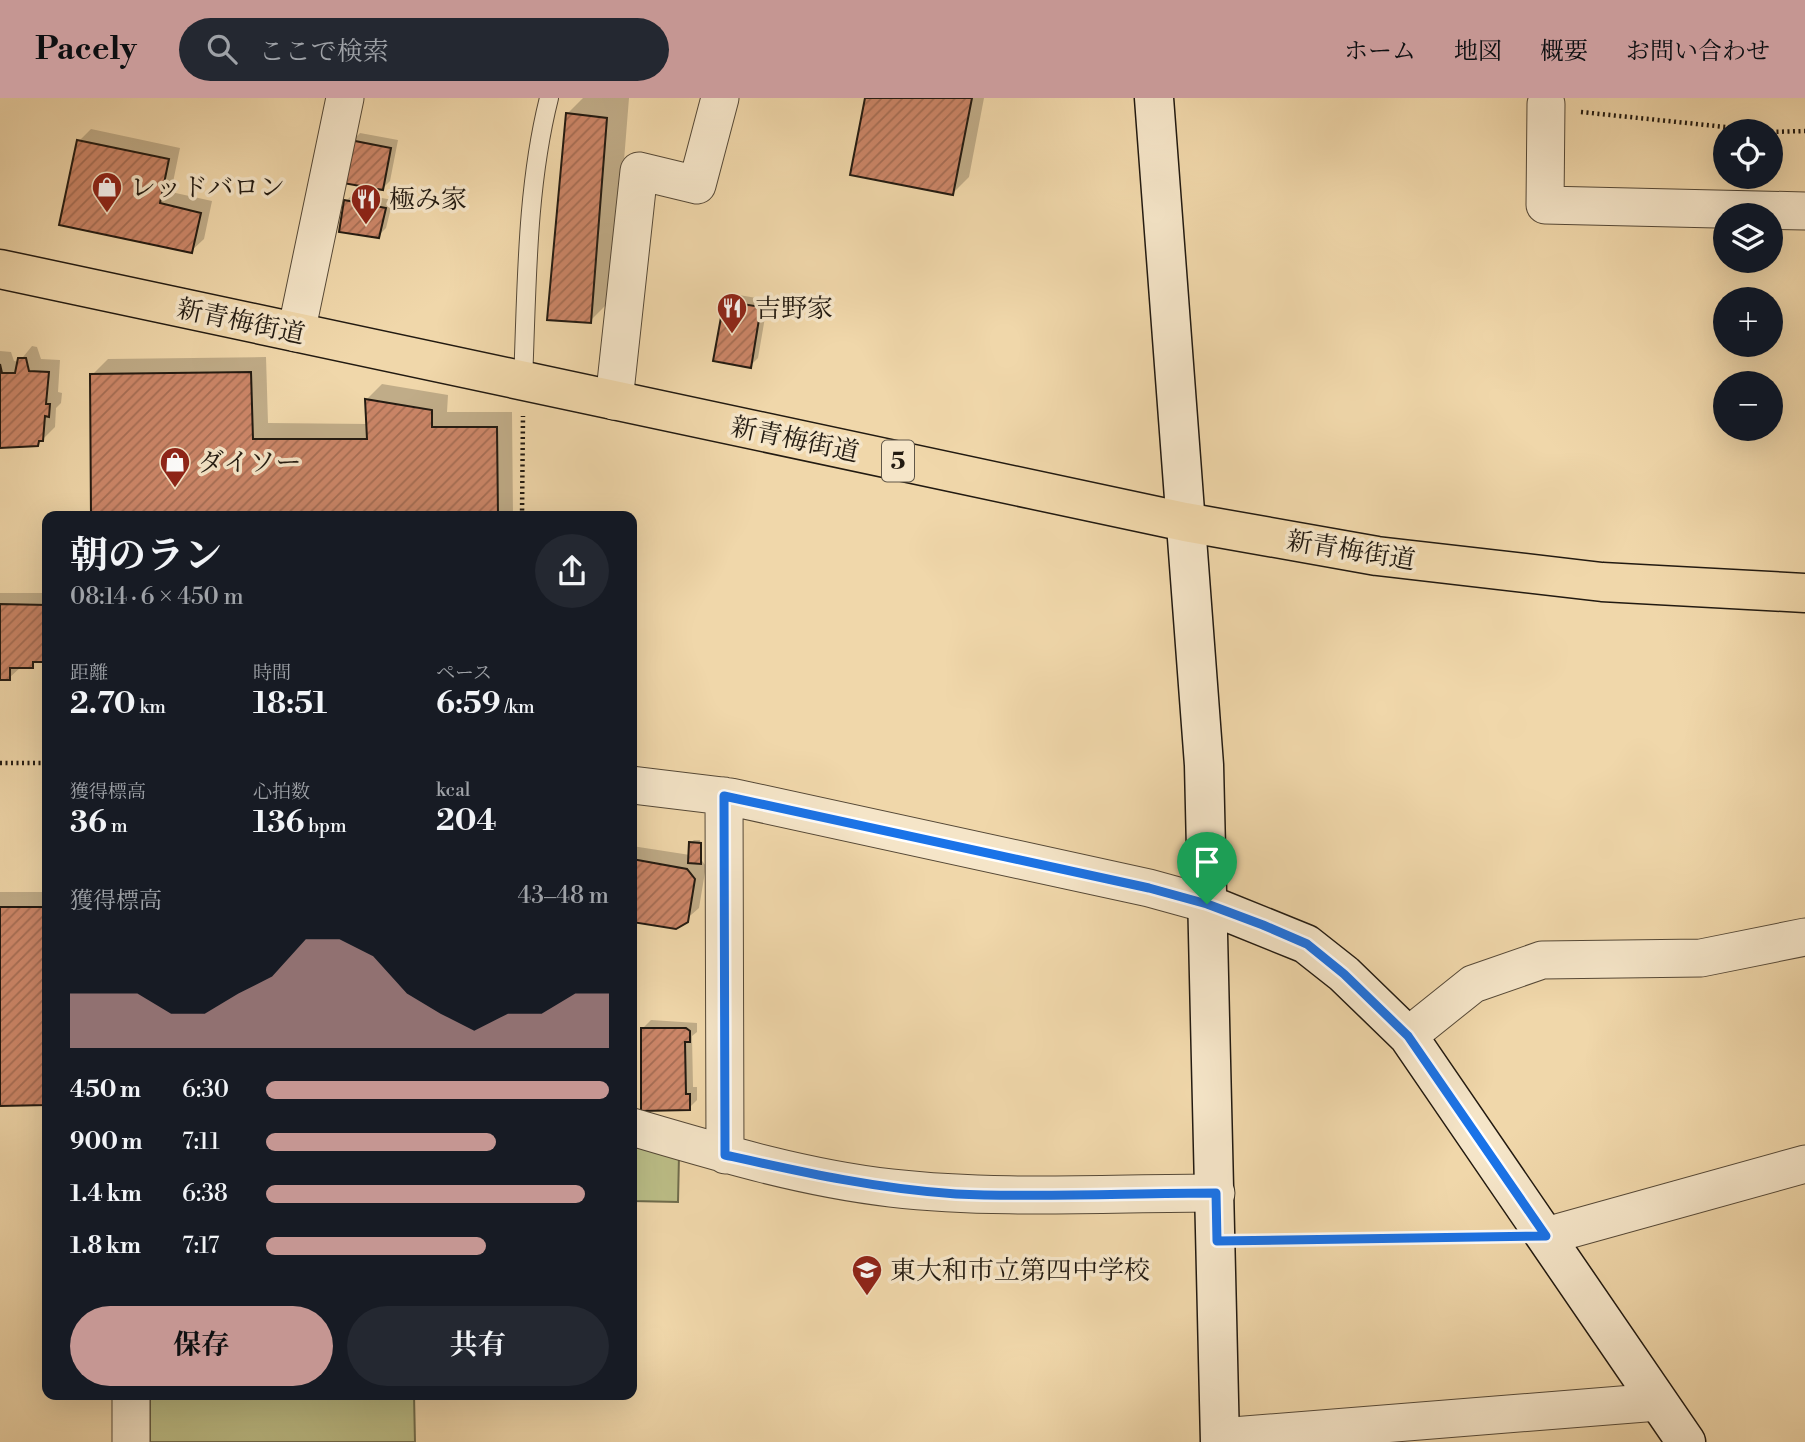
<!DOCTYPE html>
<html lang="ja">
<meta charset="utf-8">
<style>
body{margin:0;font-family:"Libre Bodoni","Noto Serif JP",serif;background:#242831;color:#f1f3f6;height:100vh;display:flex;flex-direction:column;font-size:26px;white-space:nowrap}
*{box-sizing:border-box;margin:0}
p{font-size:23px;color:#9ea1a6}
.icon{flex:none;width:38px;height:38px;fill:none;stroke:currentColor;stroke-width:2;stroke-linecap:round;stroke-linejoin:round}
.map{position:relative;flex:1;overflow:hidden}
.side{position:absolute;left:42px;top:413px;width:595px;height:889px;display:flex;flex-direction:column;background:#171b24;border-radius:14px;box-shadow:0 7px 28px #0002}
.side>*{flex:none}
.tools{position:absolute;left:1713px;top:21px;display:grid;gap:14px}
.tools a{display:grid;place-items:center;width:70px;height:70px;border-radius:50%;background:#171b24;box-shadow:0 7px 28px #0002;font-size:35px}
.pin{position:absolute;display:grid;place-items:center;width:60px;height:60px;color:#fff;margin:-72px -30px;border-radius:50% 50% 50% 0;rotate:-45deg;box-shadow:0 0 7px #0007}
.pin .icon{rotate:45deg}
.round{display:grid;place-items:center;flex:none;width:74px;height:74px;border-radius:37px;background:#242831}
.headline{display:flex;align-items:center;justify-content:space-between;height:119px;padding:0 28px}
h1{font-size:38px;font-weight:700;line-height:52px}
.stats{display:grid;grid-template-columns:repeat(3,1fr);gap:10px;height:119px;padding:7px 28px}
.stats div{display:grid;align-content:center}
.stats b{font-size:30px;font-weight:700}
.stats small{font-size:19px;font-weight:400}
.stats p{font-size:19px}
.chart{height:196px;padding:14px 28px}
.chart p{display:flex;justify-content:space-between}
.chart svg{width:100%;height:126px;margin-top:7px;fill:#c59692;opacity:.7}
.cta{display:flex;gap:14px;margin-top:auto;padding:14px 28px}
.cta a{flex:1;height:80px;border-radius:42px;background:#c59692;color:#111;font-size:28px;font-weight:700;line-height:80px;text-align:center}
.cta a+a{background:#242831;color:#f1f3f6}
ul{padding:0 28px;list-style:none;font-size:23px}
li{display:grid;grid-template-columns:112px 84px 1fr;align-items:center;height:52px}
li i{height:18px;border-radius:9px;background:#c59692}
header{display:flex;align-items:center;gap:42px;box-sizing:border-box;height:98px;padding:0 35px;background:#c59692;color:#111}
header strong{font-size:33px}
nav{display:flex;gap:38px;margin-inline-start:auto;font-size:24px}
.search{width:490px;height:63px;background:#242831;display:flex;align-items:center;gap:18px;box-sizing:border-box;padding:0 24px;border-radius:38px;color:#9ea1a6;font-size:26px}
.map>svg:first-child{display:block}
.green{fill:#bcbe87;stroke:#6f6c4c;stroke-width:2}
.shadow{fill:#0003}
.building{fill:url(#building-hatch);stroke:#221a11;stroke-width:2}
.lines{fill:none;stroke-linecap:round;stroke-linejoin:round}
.lane-casing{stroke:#564937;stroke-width:20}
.street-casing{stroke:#564937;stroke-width:39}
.secondary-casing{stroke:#221a11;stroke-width:41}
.primary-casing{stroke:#221a11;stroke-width:41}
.path{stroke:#221a11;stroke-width:4.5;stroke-dasharray:2 3.5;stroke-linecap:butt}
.lane{stroke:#f5e5c8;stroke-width:18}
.street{stroke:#f5e5c8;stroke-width:37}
.secondary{stroke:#f5e5c8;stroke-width:38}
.primary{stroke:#f0d7aa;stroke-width:38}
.route-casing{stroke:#fff;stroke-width:14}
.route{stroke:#1a73e8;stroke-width:9}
.labels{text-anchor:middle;stroke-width:7;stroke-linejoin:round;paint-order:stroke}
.shield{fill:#f5e5c8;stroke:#615748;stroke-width:2}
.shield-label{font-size:24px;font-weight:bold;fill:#221a11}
.poi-label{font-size:26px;fill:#221a11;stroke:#f5e5c8;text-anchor:start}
.street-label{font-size:26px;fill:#221a11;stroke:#f5e5c8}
</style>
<header>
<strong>Pacely</strong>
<div class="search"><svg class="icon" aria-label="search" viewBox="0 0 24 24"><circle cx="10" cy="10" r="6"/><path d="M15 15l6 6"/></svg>ここで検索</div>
<nav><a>ホーム</a><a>地図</a><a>概要</a><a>お問い合わせ</a></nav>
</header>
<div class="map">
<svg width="1805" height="1344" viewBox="0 0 1805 1344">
<defs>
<pattern id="building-hatch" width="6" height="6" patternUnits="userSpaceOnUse" patternTransform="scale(1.75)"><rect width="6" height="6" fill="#cc8668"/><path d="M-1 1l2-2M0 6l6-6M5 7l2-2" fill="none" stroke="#a56d54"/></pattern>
</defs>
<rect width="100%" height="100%" fill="#f0d7aa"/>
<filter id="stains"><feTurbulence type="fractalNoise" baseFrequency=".00286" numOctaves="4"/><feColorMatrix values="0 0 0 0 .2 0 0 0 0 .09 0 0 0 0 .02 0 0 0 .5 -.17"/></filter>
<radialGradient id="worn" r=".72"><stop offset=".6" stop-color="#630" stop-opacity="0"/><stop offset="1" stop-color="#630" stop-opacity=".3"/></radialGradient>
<!-- green -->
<path class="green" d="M632,1046L679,1057L678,1104L632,1103Z
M150,1297H414L415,1344H150Z"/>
<!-- shadow -->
<path class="shadow" d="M583,0H629L613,200L590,223L567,16Z
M866,0H984L969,79L953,95Z
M91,31L180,50L171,94L212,103L204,141L191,153L79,43Z
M360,35L398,42L390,83L382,91L352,43Z
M354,95L393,102L386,130L378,138L346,103Z
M733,196L768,202L758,260L750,268L725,204Z
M32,248L37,249L41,261L60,262L58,294L62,295L61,305L56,310L55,329L38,346L0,348V253L11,254L14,263L19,264Z
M266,259L268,325L368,326L366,302L382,286L448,297L447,314H512L513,418H93L92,277L108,261Z
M0,495H47V562L22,568L9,580H0Z
M694,742H700L699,759L706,768L699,810L676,830L632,822V748L690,757V745Z
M0,794H47V1006H0Z
M651,922L697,925V934L692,938L693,989H697V1002L689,1010L643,930Z"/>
<!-- building -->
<path class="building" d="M865,0H972L953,97L850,77Z
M566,15L607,20L591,225L547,222Z
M77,42L169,61L160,105L201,115L192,155L59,127Z
M350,42L391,50L383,92L343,85Z
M344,102L386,110L379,140L339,134Z
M724,203L761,209L751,270L713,263Z
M18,260H26L29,273L49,274L46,306H50L49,319L45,318L43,343H39L38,348L0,350V266L2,275H15Z
M251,274L253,341H367L365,301L432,312V329H497L498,418H91L90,276Z
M0,506L47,507V564H33V570H10V582H0Z
M689,744L701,745V766L688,765Z
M632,761L687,771L695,781L688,824L676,831L632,824Z
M0,809H47V1007L0,1008Z
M641,930H686L690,933V944H685L686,996H690V1012L641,1013Z"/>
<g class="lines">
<!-- lane casing -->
<g class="lane-casing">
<path id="lane" d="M523,283C527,190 526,91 549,0"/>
</g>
<!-- street casing -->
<g class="street-casing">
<path id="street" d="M1546,6L1545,107L1805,113
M296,235L345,0
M614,303L639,73L697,87L720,0
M632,687L731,699L1149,790L1207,806
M724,698L725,1057
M1408,938L1473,886L1542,862L1701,860L1805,839
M632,1029C717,1054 803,1080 891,1090C998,1102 1108,1095 1216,1095
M1546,1138L1805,1066
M131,1297V1344
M1220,1339L1658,1304"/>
</g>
<!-- secondary casing -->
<g class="secondary-casing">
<path id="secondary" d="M1154,0L1204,667L1220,1344
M1207,806L1306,846L1344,876L1408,938L1686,1344"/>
</g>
<!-- primary casing -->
<g class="primary-casing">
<path id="primary" d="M0,171L1185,424L1377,458L1602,484L1805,495"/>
</g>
<!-- path -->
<path class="path" d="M1581,14L1764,33
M1771,34L1805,33
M522,418L523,318
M0,665H47
M1249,1143L1503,1141"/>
<!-- lane -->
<use href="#lane" class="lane"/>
<!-- street -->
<use href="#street" class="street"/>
<!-- secondary -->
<use href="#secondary" class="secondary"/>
<!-- primary -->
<use href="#primary" class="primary"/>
</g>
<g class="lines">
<!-- route casing -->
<g class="route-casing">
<path id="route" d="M724,698L1149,790L1207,806L1263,827L1307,846L1344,876L1408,938L1546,1138L1217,1143L1216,1095C1130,1095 1042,1100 956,1096C877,1091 802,1074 725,1057Z"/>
</g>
<!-- route -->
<use href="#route" class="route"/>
</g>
<!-- icons -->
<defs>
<g id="shop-pin" transform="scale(1.575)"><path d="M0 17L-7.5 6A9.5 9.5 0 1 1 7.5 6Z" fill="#8f2418" stroke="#f5e5c8"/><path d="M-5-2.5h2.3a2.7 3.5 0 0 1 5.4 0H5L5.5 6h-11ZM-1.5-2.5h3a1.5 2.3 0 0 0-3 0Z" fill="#fff"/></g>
<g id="restaurant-pin" transform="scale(1.575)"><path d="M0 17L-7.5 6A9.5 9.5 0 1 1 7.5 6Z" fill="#8f2418" stroke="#f5e5c8"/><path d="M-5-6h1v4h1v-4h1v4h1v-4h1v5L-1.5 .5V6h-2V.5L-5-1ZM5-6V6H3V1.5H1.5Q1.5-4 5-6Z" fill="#fff"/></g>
<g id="school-pin" transform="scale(1.575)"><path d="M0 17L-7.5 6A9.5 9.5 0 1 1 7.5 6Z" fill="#8f2418" stroke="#f5e5c8"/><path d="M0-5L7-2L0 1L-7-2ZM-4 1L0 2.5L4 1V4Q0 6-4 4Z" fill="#fff"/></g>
</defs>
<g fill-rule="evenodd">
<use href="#shop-pin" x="107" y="89"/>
<use href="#restaurant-pin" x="366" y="101"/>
<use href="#restaurant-pin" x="732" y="210"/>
<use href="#shop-pin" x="175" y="364"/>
<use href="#school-pin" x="867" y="1172"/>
</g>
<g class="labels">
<!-- shield labels -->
<rect class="shield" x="882" y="342.5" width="32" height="41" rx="5"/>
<g class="shield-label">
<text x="898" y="371">5</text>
</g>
<!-- poi labels -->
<g class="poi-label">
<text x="130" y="98">レッドバロン</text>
<text x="389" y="110">極み家</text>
<text x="755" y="219">吉野家</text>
<text x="198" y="373">ダイソー</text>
<text x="890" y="1181">東大和市立第四中学校</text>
</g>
<!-- street labels -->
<g class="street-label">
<text transform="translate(241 223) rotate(12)" y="9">新青梅街道</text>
<text transform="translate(795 341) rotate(12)" y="9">新青梅街道</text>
<text transform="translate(1351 452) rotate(9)" y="9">新青梅街道</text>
</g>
</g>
<rect width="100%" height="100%" filter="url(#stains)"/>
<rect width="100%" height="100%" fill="url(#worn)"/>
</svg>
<div class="tools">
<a><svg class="icon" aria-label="locate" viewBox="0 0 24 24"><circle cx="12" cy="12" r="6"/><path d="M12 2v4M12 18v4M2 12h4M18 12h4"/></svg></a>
<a><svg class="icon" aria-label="layers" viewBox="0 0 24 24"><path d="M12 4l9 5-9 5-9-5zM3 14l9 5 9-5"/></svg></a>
<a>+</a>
<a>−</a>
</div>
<div class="pin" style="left:1207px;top:806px;background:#1e9e55"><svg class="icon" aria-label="arrive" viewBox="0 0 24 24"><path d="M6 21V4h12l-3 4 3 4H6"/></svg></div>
<section class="side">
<div class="headline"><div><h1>朝のラン</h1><p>08:14 · 6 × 450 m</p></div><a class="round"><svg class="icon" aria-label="share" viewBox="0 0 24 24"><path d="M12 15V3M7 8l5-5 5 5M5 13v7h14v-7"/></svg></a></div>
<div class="stats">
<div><p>距離</p><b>2.70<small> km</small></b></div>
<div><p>時間</p><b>18:51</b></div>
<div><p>ペース</p><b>6:59<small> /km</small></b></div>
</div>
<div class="stats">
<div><p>獲得標高</p><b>36<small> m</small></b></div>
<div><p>心拍数</p><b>136<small> bpm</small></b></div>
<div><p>kcal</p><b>204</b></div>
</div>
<div class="chart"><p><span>獲得標高</span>43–48 m</p>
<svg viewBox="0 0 160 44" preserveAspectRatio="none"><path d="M0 44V25L10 25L20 25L30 32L40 32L50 25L60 19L70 6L80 6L90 12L100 25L110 32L120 38L130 32L140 32L150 25L160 25V44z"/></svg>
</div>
<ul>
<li><b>450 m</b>6:30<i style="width:100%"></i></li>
<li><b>900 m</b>7:11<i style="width:67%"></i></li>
<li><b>1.4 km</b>6:38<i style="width:93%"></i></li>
<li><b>1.8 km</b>7:17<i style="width:64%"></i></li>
</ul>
<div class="cta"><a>保存</a><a>共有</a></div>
</section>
</div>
